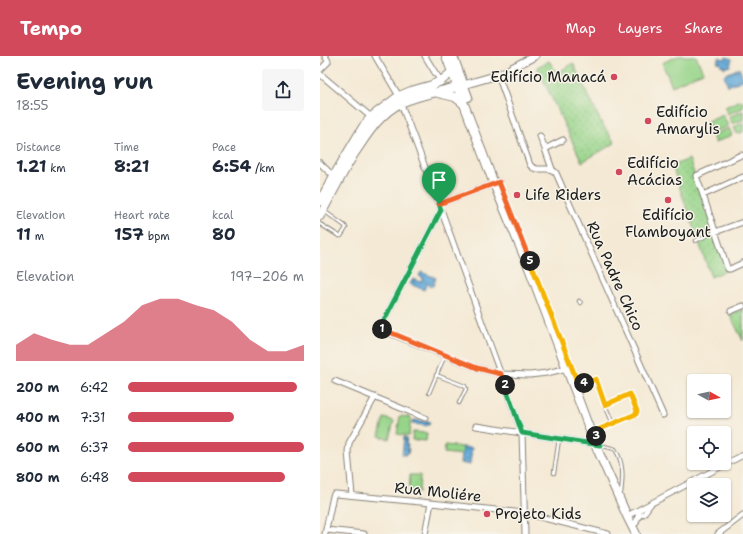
<!DOCTYPE html>
<meta charset="utf-8">
<style>
body{margin:0;font-family:"Shantell Sans",sans-serif;background:#f6f6f7;color:#1f2937;height:100vh;display:flex;flex-direction:column;font-size:15px;white-space:nowrap}
*{box-sizing:border-box;margin:0}
p{font-size:13px;color:#747a83}
.icon{flex:none;width:22px;height:22px;fill:none;stroke:currentColor;stroke-width:2;stroke-linecap:round;stroke-linejoin:round}
.map{position:relative;flex:1;overflow:hidden}
.panel{display:flex;flex-direction:column;background:#fff;width:320px}
.panel>*{flex:none}
.needle{width:26px;rotate:98deg}
.controls{position:absolute;left:367px;top:318px;display:grid;gap:8px}
.controls a{display:grid;place-items:center;width:44px;height:44px;border-radius:4px;background:#fff;box-shadow:0 1px 3px #0004;font-size:20px}
.pin{position:absolute;display:grid;place-items:center;width:34px;height:34px;color:#fff;margin:-41px -17px;border-radius:50% 50% 50% 0;rotate:-45deg;box-shadow:0 0 4px #0007}
.pin .icon{rotate:45deg}
.km{position:absolute;width:20px;height:20px;margin:-10px;border-radius:50%;background:#222;color:#fff;font-size:11px;line-height:20px;text-align:center}
.round{display:grid;place-items:center;flex:none;width:42px;height:42px;border-radius:4px;background:#f6f6f7}
.summary{display:flex;align-items:center;justify-content:space-between;height:68px;padding:0 16px}
h1{font-size:22px;font-weight:700;line-height:30px}
.stats{display:grid;grid-template-columns:repeat(3,1fr);gap:6px;height:68px;padding:4px 16px}
.stats div{display:grid;align-content:center}
.stats b{font-size:17px;font-weight:700}
.stats small{font-size:11px;font-weight:400}
.stats p{font-size:11px}
.chart{height:112px;padding:8px 16px}
.chart p{display:flex;justify-content:space-between}
.chart svg{width:100%;height:72px;margin-top:4px;fill:#d1495b;opacity:.7}
ul{padding:0 16px;list-style:none;font-size:13px}
li{display:grid;grid-template-columns:64px 48px 1fr;align-items:center;height:30px}
li i{height:10px;border-radius:5px;background:#d1495b}
header{display:flex;align-items:center;gap:24px;box-sizing:border-box;height:56px;padding:0 20px;background:#d1495b;color:#fff}
header strong{font-size:19px}
nav{display:flex;gap:22px;margin-inline-start:auto;font-size:14px}
main{display:flex;flex:1;min-height:0}
.map>svg:first-child{display:block}
.green{fill:#96d489;stroke:#597852}
.park{fill:url(#park-dots);stroke:#597852}
.water{fill:url(#water-waves);stroke:#3e627a}
.lines{fill:none;stroke-linecap:round;stroke-linejoin:round}
.service-casing{stroke:#888278;stroke-width:4.5}
.minor-casing{stroke:#888278;stroke-width:7}
.tertiary-casing{stroke:#888278;stroke-width:9}
.primary-casing{stroke:#888278;stroke-width:10}
.service{stroke:#fff;stroke-width:2.5}
.minor{stroke:#fff;stroke-width:5}
.tertiary{stroke:#fff;stroke-width:7}
.primary{stroke:#fff;stroke-width:8}
.split-1-casing{stroke:#fff;stroke-width:8}
.split-2-casing{stroke:#fff;stroke-width:8}
.split-3-casing{stroke:#fff;stroke-width:8}
.split-4-casing{stroke:#fff;stroke-width:8}
.split-5-casing{stroke:#fff;stroke-width:8}
.split-6-casing{stroke:#fff;stroke-width:8}
.split-1{stroke:#22a559;stroke-width:5}
.split-2{stroke:#f0652b;stroke-width:5}
.split-3{stroke:#22a559;stroke-width:5}
.split-4{stroke:#f5b400;stroke-width:5}
.split-5{stroke:#f5b400;stroke-width:5}
.split-6{stroke:#f0652b;stroke-width:5}
.poi-dot{fill:#d1495b;stroke:#f7f3e8;stroke-width:1.5}
.labels{text-anchor:middle;stroke-width:3;stroke-linejoin:round;paint-order:stroke}
.poi-label{font-size:15px;fill:#1c1c1c;stroke:#f7f3e8;text-anchor:start}
.street-label{font-size:15px;fill:#1c1c1c;stroke:#f7f3e8}
</style>
<header>
<strong>Tempo</strong>
<nav><a>Map</a><a>Layers</a><a>Share</a></nav>
</header>
<main>
<section class="panel">
<div class="summary"><div><h1>Evening run</h1><p>18:55</p></div><a class="round"><svg class="icon" aria-label="share" viewBox="0 0 24 24"><path d="M12 15V3M7 8l5-5 5 5M5 13v7h14v-7"/></svg></a></div>
<div class="stats">
<div><p>Distance</p><b>1.21<small> km</small></b></div>
<div><p>Time</p><b>8:21</b></div>
<div><p>Pace</p><b>6:54<small> /km</small></b></div>
</div>
<div class="stats">
<div><p>Elevation</p><b>11<small> m</small></b></div>
<div><p>Heart rate</p><b>157<small> bpm</small></b></div>
<div><p>kcal</p><b>80</b></div>
</div>
<div class="chart"><p><span>Elevation</span>197–206 m</p>
<svg viewBox="0 0 160 44" preserveAspectRatio="none"><path d="M0 44V34L10 27L20 31L30 34L40 34L50 27L60 20L70 10L80 6L90 6L100 10L110 13L120 20L130 31L140 38L150 38L160 34V44z"/></svg>
</div>
<ul>
<li><b>200 m</b>6:42<i style="width:96%"></i></li>
<li><b>400 m</b>7:31<i style="width:60%"></i></li>
<li><b>600 m</b>6:37<i style="width:100%"></i></li>
<li><b>800 m</b>6:48<i style="width:89%"></i></li>
</ul>
</section>
<div class="map">
<svg width="423" height="478" viewBox="0 0 423 478">
<defs>
<pattern id="park-dots" width="8" height="8" patternUnits="userSpaceOnUse"><rect width="8" height="8" fill="#96d489"/><path d="M2 2h.1M6 6h.1" fill="none" stroke="#81b576" stroke-width="1.8" stroke-linecap="round"/></pattern>
<pattern id="water-waves" width="16" height="10" patternUnits="userSpaceOnUse"><rect width="16" height="10" fill="#60a7d7"/><path d="M0 5q4-4 8 0t8 0" fill="none" stroke="#4e87ae"/></pattern>
</defs>
<rect width="100%" height="100%" fill="#f7f3e8"/>
<filter id="ink" filterUnits="userSpaceOnUse"><feTurbulence type="fractalNoise" baseFrequency=".025" numOctaves="2"/><feDisplacementMap in="SourceGraphic" scale="8" xChannelSelector="R" yChannelSelector="G"/><feConvolveMatrix kernelMatrix="1 2 1 2 8 2 1 2 1" color-interpolation-filters="sRGB"/></filter>
<filter id="wash" filterUnits="userSpaceOnUse"><feTurbulence type="fractalNoise" baseFrequency=".012" numOctaves="4" result="noise"/><feDisplacementMap in="SourceGraphic" scale="16" xChannelSelector="R" yChannelSelector="G"/><feGaussianBlur stdDeviation="0.9" result="paint"/><feColorMatrix in="noise" values="0 0 0 0 0 0 0 0 0 0 0 0 0 0 0 0 0 1.4 0 .05"/><feComposite in="paint" operator="in"/></filter>
<g filter="url(#wash)">
<rect width="100%" height="100%" fill="#f4e9d4"/>
<!-- green -->
<path class="green" d="M358,0H376L383,16L352,30L342,7Z
M421,44L423,47V52L408,58L405,51Z
M423,55V64L412,68L409,61Z
M403,59L408,70L391,77L387,66Z
M423,67V76L417,78L414,71Z
M409,72L412,79L395,87L392,79Z
M80,360L91,361L89,380L77,378Z
M64,362L74,365L69,383L59,380Z
M93,376L107,377L106,385L92,384Z
M125,389L143,391L142,399L124,397Z
M90,419H100L99,436L89,435Z"/>
<!-- park -->
<path class="park" d="M229,5L237,17L253,7L281,66L295,87L262,106L217,11Z
M369,103L408,214L391,221L352,110Z
M423,253V285L410,259Z"/>
<!-- water -->
<path class="water" d="M399,1L404,3L406,1L412,3L410,10L404,12L403,9L401,10L400,6L398,7L397,4H398Z
M419,12L423,21V24L408,30L404,19Z
M101,216L116,222L113,230L107,228L104,234L90,228L93,223L101,226L103,222L99,220Z
M93,364L110,366L109,369H106V370H103V369L92,368Z
M84,381L87,382L86,389H88L87,392L89,393L88,398L86,397V399H82Z
M143,391L152,392L150,409L140,407L141,399H142Z"/>
</g>
<g filter="url(#ink)">
<g class="lines">
<!-- service casing -->
<g class="service-casing">
<path id="service" d="M0,168L19,180H21L26,172L25,170L4,155
M375,185L395,176
M259,245L261,247
M116,319L145,330L146,333L139,347
M255,331L276,323L285,349L310,338L317,355L316,358L273,376
M109,337L125,299
M285,349L293,368
M280,389L295,393C304,407 303,421 301,437
M234,417L239,383
M324,459L332,448
M320,461L328,451"/>
</g>
<!-- minor casing -->
<g class="minor-casing">
<path id="minor" d="M55,0L79,40
M105,0L114,15L121,25
M0,14L8,6V5L5,0
M0,18L51,61
M178,19L210,109C217,118 229,108 236,117L343,359
M81,48L119,148L202,377L205,478
M220,80L225,93
M423,100L421,99L376,120L383,139L407,211L408,213H410L423,207
M0,107L9,116L17,119
M232,113L225,93L243,84
M383,139L423,121
M119,148L179,126
M121,154L62,268L61,271L62,274L157,312L181,318L210,319L227,317L251,311
M395,176L423,166
M411,255L423,250
M15,325L105,362
M156,370L280,389
M32,439L28,396L29,387L55,341
M307,460L423,399
M316,467L320,453
M6,474L44,478
M5,478L13,440L14,438H16L111,447L204,457L288,478
M105,478L111,447
M398,478L423,459"/>
</g>
<!-- tertiary casing -->
<g class="tertiary-casing">
<path id="tertiary" d="M143,29L178,19L215,0"/>
</g>
<!-- primary casing -->
<g class="primary-casing">
<path id="primary" d="M126,0L174,128L209,212L275,388L307,460L316,478
M133,0L148,41
M118,37L135,41L144,48
M0,145L15,118L43,71L51,61L79,40L91,35L112,29L121,25L132,16
M0,160C11,139 22,118 34,98C47,79 59,58 81,47C100,38 122,36 143,29"/>
</g>
<!-- service -->
<use href="#service" class="service"/>
<!-- minor -->
<use href="#minor" class="minor"/>
<!-- tertiary -->
<use href="#tertiary" class="tertiary"/>
<!-- primary -->
<use href="#primary" class="primary"/>
</g>
</g>
<g class="lines" filter="url(#ink)">
<!-- split-1 casing -->
<g class="split-1-casing">
<path id="split-1" d="M62,273L61,271L62,268L121,154L119,148"/>
</g>
<!-- split-2 casing -->
<g class="split-2-casing">
<path id="split-2" d="M62,273L157,312L181,318L185,329"/>
</g>
<!-- split-3 casing -->
<g class="split-3-casing">
<path id="split-3" d="M185,329L202,377L280,389L276,380"/>
</g>
<!-- split-4 casing -->
<g class="split-4-casing">
<path id="split-4" d="M264,327L276,323L285,349L310,338L317,355L316,358L275,375L276,380"/>
</g>
<!-- split-5 casing -->
<g class="split-5-casing">
<path id="split-5" d="M210,205L259,330L264,327"/>
</g>
<!-- split-6 casing -->
<g class="split-6-casing">
<path id="split-6" d="M119,148L179,126L210,205"/>
</g>
<!-- split-1 -->
<use href="#split-1" class="split-1"/>
<!-- split-2 -->
<use href="#split-2" class="split-2"/>
<!-- split-3 -->
<use href="#split-3" class="split-3"/>
<!-- split-4 -->
<use href="#split-4" class="split-4"/>
<!-- split-5 -->
<use href="#split-5" class="split-5"/>
<!-- split-6 -->
<use href="#split-6" class="split-6"/>
</g>
<!-- markers -->
<g class="poi-dot">
<circle cx="294" cy="21" r="4"/>
<circle cx="328" cy="65" r="4"/>
<circle cx="299" cy="116" r="4"/>
<circle cx="197" cy="139" r="4"/>
<circle cx="348" cy="144" r="4"/>
<circle cx="167" cy="458" r="4"/>
</g>
<g class="labels">
<!-- poi labels -->
<g class="poi-label">
<text x="286" y="26" text-anchor="end">Edifício Manacá</text>
<text x="336" y="61">Edifício<tspan x="336" dy="17">Amarylis</tspan></text>
<text x="307" y="112">Edifício<tspan x="307" dy="17">Acácias</tspan></text>
<text x="205" y="144">Life Riders</text>
<text x="348" y="164" text-anchor="middle">Edifício<tspan x="348" dy="17">Flamboyant</tspan></text>
<text x="175" y="463">Projeto Kids</text>
</g>
<!-- street labels -->
<g class="street-label">
<text transform="translate(295 220) rotate(66)" y="5">Rua Padre Chico</text>
<text transform="translate(118 436) rotate(6)" y="5">Rua Moliére</text>
</g>
</g>
</svg>
<div class="controls">
<a><svg class="needle" viewBox="-14 -14 28 28"><path d="M0-13l5 13h-10z" fill="#e53935"/><path d="M0 13l5-13h-10z" fill="#747a83"/></svg></a>
<a><svg class="icon" aria-label="locate" viewBox="0 0 24 24"><circle cx="12" cy="12" r="6"/><path d="M12 2v4M12 18v4M2 12h4M18 12h4"/></svg></a>
<a><svg class="icon" aria-label="layers" viewBox="0 0 24 24"><path d="M12 4l9 5-9 5-9-5zM3 14l9 5 9-5"/></svg></a>
</div>
<div class="pin" style="left:119px;top:148px;background:#1e9e55"><svg class="icon" aria-label="arrive" viewBox="0 0 24 24"><path d="M6 21V4h12l-3 4 3 4H6"/></svg></div>
<b class="km" style="left:62px;top:273px">1</b>
<b class="km" style="left:185px;top:329px">2</b>
<b class="km" style="left:276px;top:380px">3</b>
<b class="km" style="left:264px;top:327px">4</b>
<b class="km" style="left:210px;top:205px">5</b>
</div>
</main>
